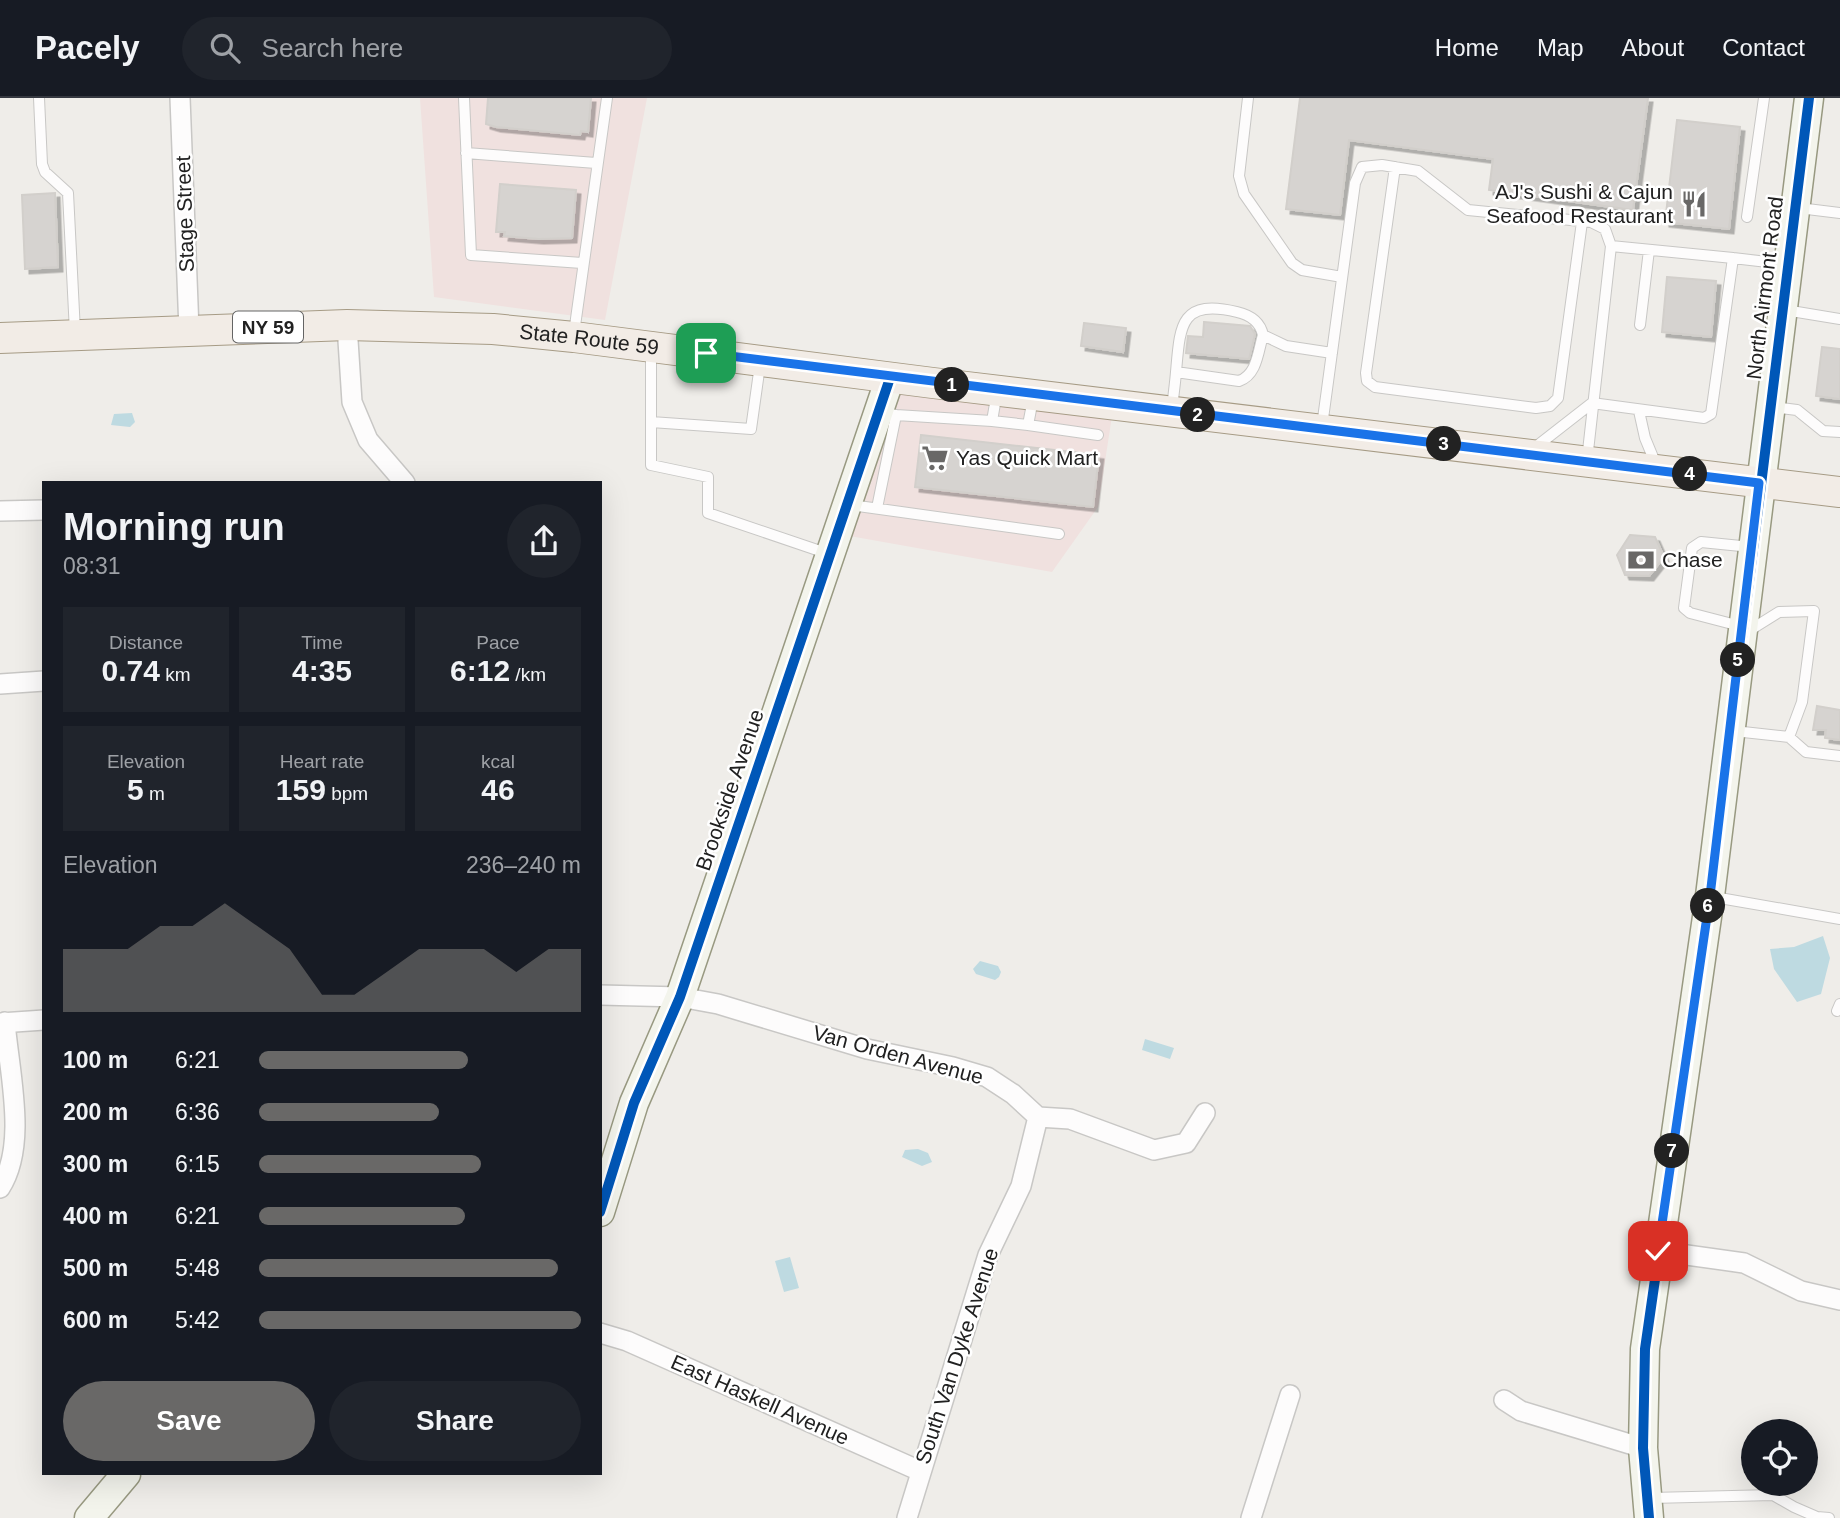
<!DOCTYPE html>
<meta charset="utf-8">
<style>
body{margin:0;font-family:Helvetica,sans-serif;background:#20242c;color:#f1f3f6;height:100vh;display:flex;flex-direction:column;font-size:26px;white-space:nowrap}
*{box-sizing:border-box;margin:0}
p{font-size:23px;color:#9ea1a6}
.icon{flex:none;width:38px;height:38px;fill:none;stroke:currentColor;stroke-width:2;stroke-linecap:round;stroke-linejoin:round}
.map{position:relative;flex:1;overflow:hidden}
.drawer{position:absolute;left:42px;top:383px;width:560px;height:994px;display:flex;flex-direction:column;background:#171b24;border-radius:0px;box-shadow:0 7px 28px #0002}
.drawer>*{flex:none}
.buttons{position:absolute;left:1741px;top:1321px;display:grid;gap:14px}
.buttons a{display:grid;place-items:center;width:77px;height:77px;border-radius:50%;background:#171b24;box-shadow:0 7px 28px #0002;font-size:35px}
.pin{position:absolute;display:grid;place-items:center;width:60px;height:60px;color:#fff;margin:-30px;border-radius:14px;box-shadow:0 4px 10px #0006}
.km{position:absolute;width:35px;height:35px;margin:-18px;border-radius:50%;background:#222;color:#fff;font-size:19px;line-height:35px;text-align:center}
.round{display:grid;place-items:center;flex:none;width:74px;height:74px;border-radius:37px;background:#20242c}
.summary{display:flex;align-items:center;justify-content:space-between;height:119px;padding:0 21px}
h1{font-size:38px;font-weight:600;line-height:52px}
.figures{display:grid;grid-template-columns:repeat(3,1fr);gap:10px;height:119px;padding:7px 21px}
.figures div{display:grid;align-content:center;border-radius:0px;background:#20242c;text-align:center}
.figures b{font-size:30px;font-weight:600}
.figures small{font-size:19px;font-weight:400}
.figures p{font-size:19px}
.chart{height:196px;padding:14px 21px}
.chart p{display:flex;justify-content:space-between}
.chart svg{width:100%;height:126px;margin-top:7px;fill:#696867;opacity:.7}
.cta{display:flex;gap:14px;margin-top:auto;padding:14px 21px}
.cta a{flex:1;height:80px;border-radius:42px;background:#696867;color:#fff;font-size:28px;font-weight:600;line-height:80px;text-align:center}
.cta a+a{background:#20242c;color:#f1f3f6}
ul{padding:0 21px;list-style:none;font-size:23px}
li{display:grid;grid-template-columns:112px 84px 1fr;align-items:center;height:52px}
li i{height:18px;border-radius:9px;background:#696867}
header{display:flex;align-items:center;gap:42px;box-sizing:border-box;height:98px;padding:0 35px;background:#171b24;border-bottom:2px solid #363941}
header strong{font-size:33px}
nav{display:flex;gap:38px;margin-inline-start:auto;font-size:24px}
.search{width:490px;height:63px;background:#20242c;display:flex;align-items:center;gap:18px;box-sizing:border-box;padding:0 24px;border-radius:38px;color:#9ea1a6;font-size:26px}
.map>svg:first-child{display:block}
.commercial{fill:#f0e1df}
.water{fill:#bedae1}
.building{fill:#d6d3d0;stroke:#d2cfcb;stroke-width:2;filter:url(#shadow)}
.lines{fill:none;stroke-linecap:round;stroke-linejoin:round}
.lane-casing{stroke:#c8c7c5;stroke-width:12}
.street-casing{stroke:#c8c7c5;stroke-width:22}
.secondary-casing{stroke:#989981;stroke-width:31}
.primary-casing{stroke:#a69b85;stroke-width:32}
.lane{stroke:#fdfcfc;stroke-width:10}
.street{stroke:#fdfcfc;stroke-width:19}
.secondary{stroke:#f3f4ec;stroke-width:28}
.primary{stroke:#f2ece6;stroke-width:30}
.cycleway-casing{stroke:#fff;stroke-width:15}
.cycleway{stroke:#0057b8;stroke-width:10}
.route-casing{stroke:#fff;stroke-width:14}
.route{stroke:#1a73e8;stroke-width:9}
.labels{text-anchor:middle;stroke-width:5;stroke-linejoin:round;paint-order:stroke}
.shield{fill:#fff;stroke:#646464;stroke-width:2}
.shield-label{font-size:19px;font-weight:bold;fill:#212121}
.poi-label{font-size:21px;fill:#212121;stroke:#fff;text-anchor:start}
.street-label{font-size:21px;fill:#212121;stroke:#fff}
</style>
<header>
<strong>Pacely</strong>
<div class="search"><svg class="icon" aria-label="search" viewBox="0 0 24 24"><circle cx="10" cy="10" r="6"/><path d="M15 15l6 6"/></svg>Search here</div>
<nav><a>Home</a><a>Map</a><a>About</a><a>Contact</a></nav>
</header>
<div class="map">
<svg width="1840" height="1420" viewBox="0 0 1840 1420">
<defs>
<filter id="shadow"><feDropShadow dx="4.5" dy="4.5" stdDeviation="0" flood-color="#0004"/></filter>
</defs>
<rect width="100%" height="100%" fill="#efede9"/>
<!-- commercial -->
<path class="commercial" d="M420,0H647L605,222L434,199Z
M895,290L1112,318L1098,409L1052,474L844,437Z"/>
<!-- water -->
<path class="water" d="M132,315L135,324L130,329L111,327L114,316Z
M1823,838L1830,860L1821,896L1797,904L1774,871L1770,851L1794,849Z
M980,863L998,868L1001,874L999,879L995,882L976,876L973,871Z
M1145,941L1174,950L1170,961L1142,952Z
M918,1051L928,1055L932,1064L922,1068L902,1059L905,1052Z
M790,1159L799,1190L784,1194L775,1163Z"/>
<!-- building -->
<path class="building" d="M488,0H591L588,34L581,33L580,37L496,29L486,26Z
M1300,0H1648L1633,112L1489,92L1493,61L1349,42L1340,117L1286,111Z
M1677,22L1740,29L1729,131L1665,124Z
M500,86L576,92L572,140L539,141L504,138L505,134H496Z
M55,95L58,169L25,171L22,97Z
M1667,179L1716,183L1711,239L1662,234Z
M1204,224L1250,228L1255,236L1249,261L1186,255L1188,238L1203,239Z
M1084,225L1126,230L1123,254L1081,248Z
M1822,249L1840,251V301L1816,298Z
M921,337L1099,357L1093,409L915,389Z
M1630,437L1655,439L1664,459L1649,478L1625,477L1617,457Z
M1817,608L1840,612V642L1825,640L1826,632H1813Z"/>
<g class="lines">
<!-- lane casing -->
<g class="lane-casing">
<path id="lane" d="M39,0L42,66L45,74L68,95L75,234
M464,0L471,157L582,165
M1248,0L1239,78L1244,96L1292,165L1302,172L1342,179
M466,55L596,65
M1395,69L1366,275L1367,283L1375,289L1536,310L1550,308L1558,300L1582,124
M1799,110L1840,115
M1747,119L1764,0
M1733,160L1785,166
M1785,212L1840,221
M1640,227L1649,152
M574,235L607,0
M651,251V367L708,379V415L826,455
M1176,274L1239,283C1257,277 1258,254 1263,237
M1773,309L1797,312L1823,333L1840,334
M1172,312C1173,299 1175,287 1176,274C1180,228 1180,200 1237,214C1250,217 1260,223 1263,237L1286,248L1332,255
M1639,313L1645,340L1657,369
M896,317L992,323L997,294
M992,323L1028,327L1033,301
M651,324L751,331L760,267
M1028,327L1098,337
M1322,328L1355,85L1362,69L1382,67L1418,73L1468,112L1591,124L1605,131L1611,148L1587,362
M1533,351L1592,305L1704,320L1711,316L1733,160L1611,148
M851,407L1059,436
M877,410L896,317L890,316
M1740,528L1690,515L1684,510L1692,450L1701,444L1751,449
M1747,534L1779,514L1814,513L1802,604L1789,639
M1734,633L1789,639L1806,654L1840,658
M1714,799L1840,821
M1837,913L1840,906
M1651,1400L1773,1397L1794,1409L1817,1419L1829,1420"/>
</g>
<!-- street casing -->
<g class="street-casing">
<path id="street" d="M180,0L189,232
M347,227L352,304L368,342L405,385
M0,413L44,412
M0,586L44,583
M600,897L680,899L718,906L867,951L953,969L987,979L1013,996L1038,1019L1070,1021L1154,1052L1186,1045L1205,1015
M0,925L44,922
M0,1090C28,1047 9,974 5,924
M1658,1153L1744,1165L1801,1193L1840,1202
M600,1235L627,1243L920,1373
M1504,1302L1521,1313L1643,1350
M907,1420L988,1157L1021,1088L1038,1019
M1251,1420L1290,1297"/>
</g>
<!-- secondary casing -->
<g class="secondary-casing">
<path id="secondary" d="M600,1114L634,1005L680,899L890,280
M89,1420L126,1376
M1649,1420L1643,1350L1645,1251L1710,798L1809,0"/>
</g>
<!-- primary casing -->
<g class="primary-casing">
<g id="primary">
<path id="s1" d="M0,240L347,227L493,231L574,239L933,285L1840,394"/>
</g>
</g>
<!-- lane -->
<use href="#lane" class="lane"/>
<!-- street -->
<use href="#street" class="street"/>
<!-- secondary -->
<use href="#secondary" class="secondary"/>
<!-- primary -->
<use href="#primary" class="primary"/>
<!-- cycleway casing -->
<g class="cycleway-casing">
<path id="cycleway" d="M600,1114L634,1005L680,899L890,280
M1649,1420L1643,1350L1645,1251L1710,798L1809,0"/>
</g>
<!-- cycleway -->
<use href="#cycleway" class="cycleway"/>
</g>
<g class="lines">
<!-- route casing -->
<g class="route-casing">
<path id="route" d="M706,255L1759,385L1710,798L1658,1153"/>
</g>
<!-- route -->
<use href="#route" class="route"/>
</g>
<!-- icons -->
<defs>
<g id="restaurant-bare" transform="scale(2.1)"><path d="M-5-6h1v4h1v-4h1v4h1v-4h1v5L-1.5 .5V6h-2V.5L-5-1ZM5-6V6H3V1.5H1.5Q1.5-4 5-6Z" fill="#696867" stroke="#fff" stroke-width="2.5" paint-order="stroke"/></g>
<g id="supermarket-bare" transform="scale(2.1)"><path d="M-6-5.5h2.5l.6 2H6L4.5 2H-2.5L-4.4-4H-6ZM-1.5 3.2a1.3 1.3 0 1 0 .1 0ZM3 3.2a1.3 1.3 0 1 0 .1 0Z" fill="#696867" stroke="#fff" stroke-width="2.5" paint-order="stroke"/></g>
<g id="bank-bare" transform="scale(2.1)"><path d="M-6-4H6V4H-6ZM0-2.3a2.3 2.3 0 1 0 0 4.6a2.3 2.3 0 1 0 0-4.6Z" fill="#696867" stroke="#fff" stroke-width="2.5" paint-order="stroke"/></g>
</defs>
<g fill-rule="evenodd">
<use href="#restaurant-bare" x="1694" y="106"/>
<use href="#supermarket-bare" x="935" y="360"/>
<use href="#bank-bare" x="1641" y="462"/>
</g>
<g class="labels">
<!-- shield labels -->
<rect class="shield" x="233" y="213.5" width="70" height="31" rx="5"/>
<g class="shield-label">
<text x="268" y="236">NY 59</text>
</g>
<!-- poi labels -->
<g class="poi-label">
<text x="1673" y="101" text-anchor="end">AJ's Sushi &amp; Cajun<tspan x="1673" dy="24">Seafood Restaurant</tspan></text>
<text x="956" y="367">Yas Quick Mart</text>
<text x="1662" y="469">Chase</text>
</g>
<!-- street labels -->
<g class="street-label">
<text transform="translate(185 116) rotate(-92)" y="7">Stage Street</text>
<text transform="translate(1765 190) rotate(-83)" y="7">North Airmont Road</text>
<text dy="7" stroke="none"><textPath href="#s1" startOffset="590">State Route 59</textPath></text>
<text transform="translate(730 692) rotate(-71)" y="7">Brookside Avenue</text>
<text transform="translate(898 957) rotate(15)" y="7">Van Orden Avenue</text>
<text transform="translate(957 1258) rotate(-72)" y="7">South Van Dyke Avenue</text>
<text transform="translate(760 1302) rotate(24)" y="7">East Haskell Avenue</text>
</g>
</g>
</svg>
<div class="buttons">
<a><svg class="icon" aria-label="locate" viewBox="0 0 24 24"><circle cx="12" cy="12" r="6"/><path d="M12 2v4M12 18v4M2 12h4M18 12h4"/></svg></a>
</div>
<div class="pin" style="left:706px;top:255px;background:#1e9e55"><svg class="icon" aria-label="arrive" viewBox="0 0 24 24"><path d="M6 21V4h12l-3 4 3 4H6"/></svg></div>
<div class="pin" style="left:1658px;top:1153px;background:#d93025"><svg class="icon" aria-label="check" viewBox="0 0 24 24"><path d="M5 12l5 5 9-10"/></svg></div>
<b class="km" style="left:952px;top:287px">1</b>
<b class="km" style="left:1198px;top:317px">2</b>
<b class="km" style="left:1444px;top:346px">3</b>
<b class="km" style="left:1690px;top:376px">4</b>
<b class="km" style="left:1738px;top:562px">5</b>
<b class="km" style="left:1708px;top:808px">6</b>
<b class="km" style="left:1672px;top:1053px">7</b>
<section class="drawer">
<div class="summary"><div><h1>Morning run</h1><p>08:31</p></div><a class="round"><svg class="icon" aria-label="share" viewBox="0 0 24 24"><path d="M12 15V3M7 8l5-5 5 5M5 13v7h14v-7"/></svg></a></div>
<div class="figures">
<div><p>Distance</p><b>0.74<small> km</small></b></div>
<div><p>Time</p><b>4:35</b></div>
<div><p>Pace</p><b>6:12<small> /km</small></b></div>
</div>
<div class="figures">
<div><p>Elevation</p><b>5<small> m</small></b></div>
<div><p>Heart rate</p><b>159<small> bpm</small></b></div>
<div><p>kcal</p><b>46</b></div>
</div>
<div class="chart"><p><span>Elevation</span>236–240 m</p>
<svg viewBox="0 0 160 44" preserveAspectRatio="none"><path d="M0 44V22L10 22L20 22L30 14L40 14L50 6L60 14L70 22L80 38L90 38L100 30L110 22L120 22L130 22L140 30L150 22L160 22V44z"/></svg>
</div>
<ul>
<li><b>100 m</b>6:21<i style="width:65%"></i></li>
<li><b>200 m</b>6:36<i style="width:56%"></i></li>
<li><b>300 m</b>6:15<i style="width:69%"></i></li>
<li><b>400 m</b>6:21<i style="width:64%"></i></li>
<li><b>500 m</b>5:48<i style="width:93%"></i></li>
<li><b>600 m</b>5:42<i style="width:100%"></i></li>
</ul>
<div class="cta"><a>Save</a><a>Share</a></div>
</section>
</div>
